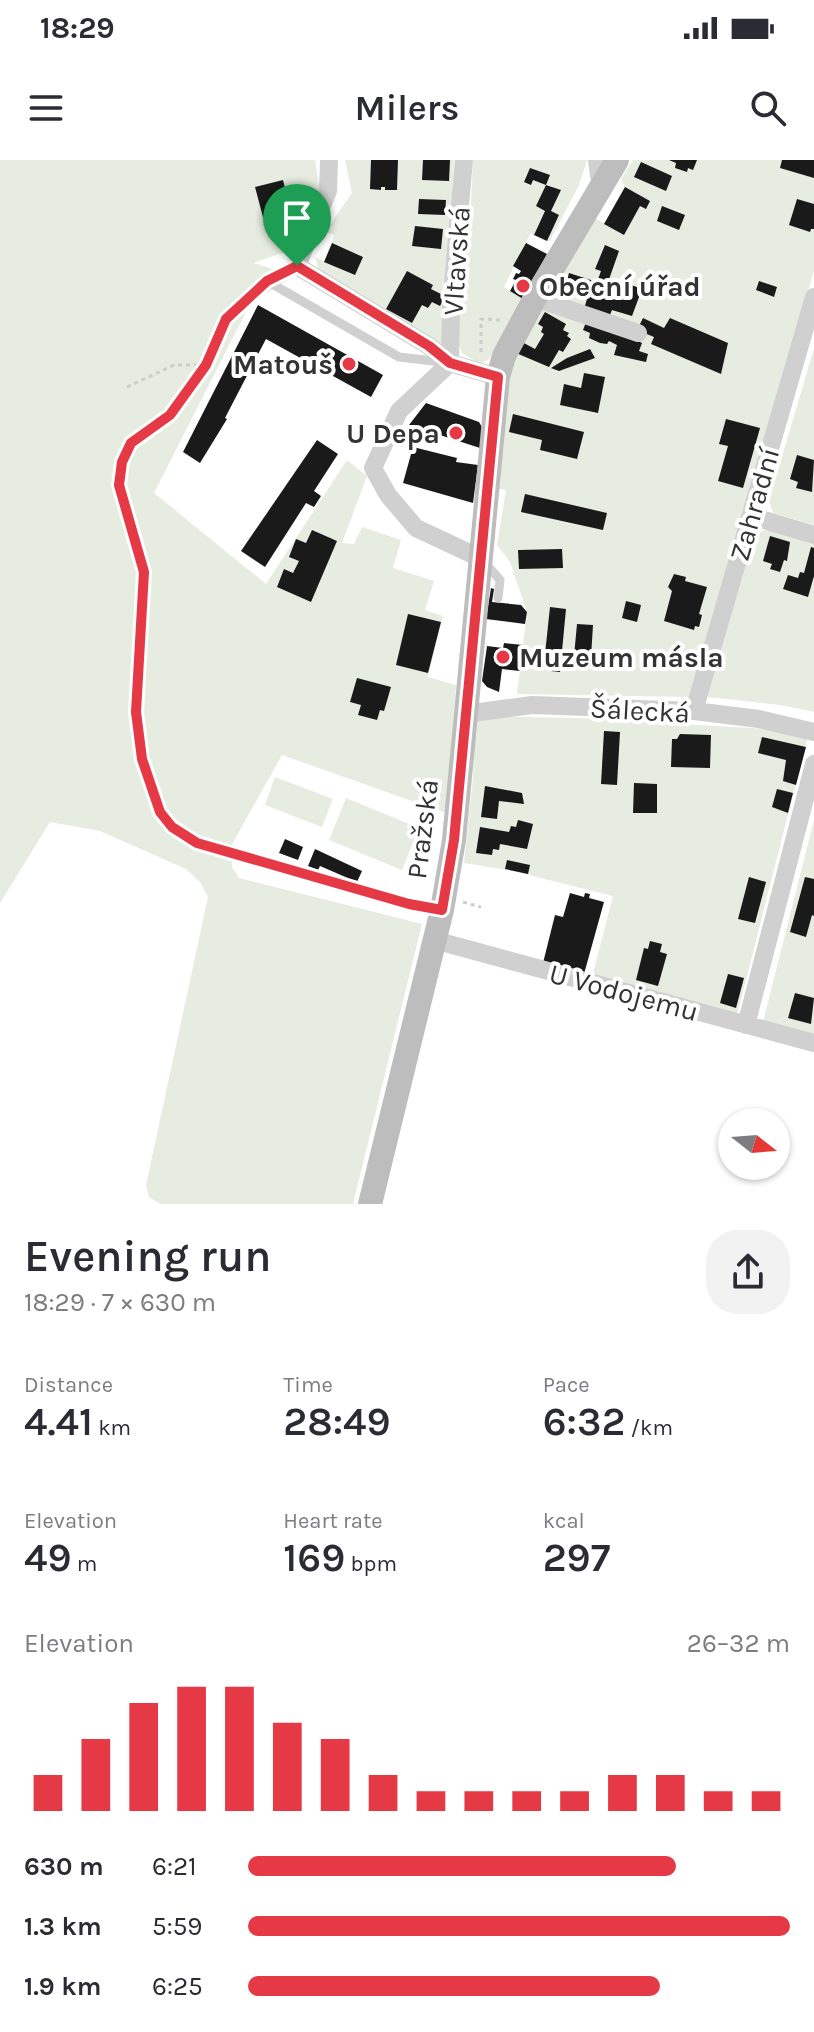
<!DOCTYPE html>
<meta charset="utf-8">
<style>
body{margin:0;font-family:Karla,sans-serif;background:#f2f2f3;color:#2b2b33;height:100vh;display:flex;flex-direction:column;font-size:30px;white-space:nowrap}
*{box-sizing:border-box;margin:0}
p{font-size:26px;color:#7c7c81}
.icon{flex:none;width:44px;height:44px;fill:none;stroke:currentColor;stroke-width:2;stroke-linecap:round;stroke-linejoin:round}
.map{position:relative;height:1044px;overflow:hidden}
.panel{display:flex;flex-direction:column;background:#fff;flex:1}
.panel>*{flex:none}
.needle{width:52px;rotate:107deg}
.fabs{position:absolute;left:718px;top:948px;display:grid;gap:16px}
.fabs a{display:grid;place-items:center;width:72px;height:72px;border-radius:50%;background:#fff;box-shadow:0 2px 6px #0004;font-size:40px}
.pin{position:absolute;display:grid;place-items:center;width:68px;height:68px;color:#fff;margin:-82px -34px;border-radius:50% 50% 50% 0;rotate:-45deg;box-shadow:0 0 8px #0007}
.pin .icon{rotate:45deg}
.round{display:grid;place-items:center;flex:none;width:84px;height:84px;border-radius:32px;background:#f2f2f3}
.overview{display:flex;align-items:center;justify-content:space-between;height:136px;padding:0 24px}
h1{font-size:44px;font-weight:600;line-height:60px}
.metrics{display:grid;grid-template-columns:repeat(3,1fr);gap:12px;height:136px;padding:8px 24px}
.metrics div{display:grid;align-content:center}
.metrics b{font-size:40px;font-weight:600}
.metrics small{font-size:22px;font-weight:400}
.metrics p{font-size:22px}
.chart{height:224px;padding:16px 24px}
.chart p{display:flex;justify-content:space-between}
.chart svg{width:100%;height:144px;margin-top:8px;stroke:#e63946;stroke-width:6}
ul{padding:0 24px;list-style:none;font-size:26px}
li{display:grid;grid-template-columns:128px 96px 1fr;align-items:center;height:60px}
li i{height:20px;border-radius:10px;background:#e63946}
.status{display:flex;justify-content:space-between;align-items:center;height:56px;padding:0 40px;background:#fff;direction:ltr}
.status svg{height:22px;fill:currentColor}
header{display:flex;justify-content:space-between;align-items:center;height:104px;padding:0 24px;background:#fff;font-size:36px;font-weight:600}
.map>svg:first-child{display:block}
.green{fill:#e6ecdf}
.building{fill:#1a1a1a}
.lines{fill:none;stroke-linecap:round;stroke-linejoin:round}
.path{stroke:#cdcdcd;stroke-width:3;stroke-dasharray:4 4;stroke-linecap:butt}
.lane{stroke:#d0d0d0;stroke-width:9}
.street{stroke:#d0d0d0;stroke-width:18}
.secondary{stroke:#bdbdbd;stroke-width:24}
.route-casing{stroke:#fff;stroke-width:16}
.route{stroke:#e63946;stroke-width:10}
.poi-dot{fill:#e63946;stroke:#fff;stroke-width:3}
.labels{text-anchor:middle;stroke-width:8;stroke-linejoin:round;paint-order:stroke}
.street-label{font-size:28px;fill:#333;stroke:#fff}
.poi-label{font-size:28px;font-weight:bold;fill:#333;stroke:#fff;text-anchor:start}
</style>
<div class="status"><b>18:29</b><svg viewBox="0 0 49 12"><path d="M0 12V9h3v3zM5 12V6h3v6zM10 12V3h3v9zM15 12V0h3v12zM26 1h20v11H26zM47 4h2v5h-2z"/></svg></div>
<header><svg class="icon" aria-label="menu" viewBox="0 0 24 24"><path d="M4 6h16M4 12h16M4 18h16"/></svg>Milers<svg class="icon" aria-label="search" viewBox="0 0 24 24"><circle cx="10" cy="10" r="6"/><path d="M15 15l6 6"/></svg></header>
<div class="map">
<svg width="814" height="1044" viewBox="0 0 814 1044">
<rect width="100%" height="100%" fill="#fff"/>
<!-- green -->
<path class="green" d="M0,0H315L320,31L285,92L253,103L295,116L251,142L154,333L266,424L347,300L367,316L342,383L354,384L362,367L401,380L393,408L434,421L425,450L443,456L428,517L456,525L446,653L282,595L231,686L232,707L239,718L422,764L353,1044H160L149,1037L146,1025L208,737L200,722L186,709L100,671L50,662L0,743Z
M345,0H454L443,190L319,110L315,97L354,115L362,97L332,83L334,75L325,72L352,33Z
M473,0H587L579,25L550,81H547L559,56L551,51L561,31L547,24L536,46L545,51L534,75L530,74L504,127L523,139L489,199L480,204L462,193L457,181L460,129L471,44Z
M633,0H814V111L691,537L517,534L527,452L510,402L497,385L506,330L495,328L503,248L514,193L556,129L561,112L595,58L624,75L640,46L646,48L650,41L625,27L621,19Z
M814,188V365L773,353L769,341Z
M769,370L814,382V552L780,545L708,537L707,533L751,377L757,371Z
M475,556L577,558L769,569L808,576L737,855L592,817L613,736L513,711L464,703L473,618Z
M275,617L333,639L322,667L265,645Z
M346,638L419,668L402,710L329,680Z
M814,660V876L763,862Z"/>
<!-- building -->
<path class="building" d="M371,0H398L397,30H385V27H381V30L370,29Z
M423,0H450L449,21L422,20Z
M669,0H697L693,10L688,8L687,12L675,8L676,3Z
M782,0H814V18L780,8Z
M641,2L672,16L666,31L634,17Z
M530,8L550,15L546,25L561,30L551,51L559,55L547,81L534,75L545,51L536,46L546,25L533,20L531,25L524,22Z
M283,20L287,36L289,32L292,33V44L287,45L290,54L264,61L255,27Z
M625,27L650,41L646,49L640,46L624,75L604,64Z
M419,39L446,40L445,55L418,54Z
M797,39L814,44V69H811L810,72L789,65Z
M662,46L685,55L679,70L657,61Z
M415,66L443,69L441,89L412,86Z
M332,83L363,97L355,115L324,102Z
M526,83L547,94L523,139L510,131L516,120L513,119L516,113L519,114L521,111L513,106Z
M605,85L619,91L607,125L623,130L626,123L642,129L632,156L612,150L609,157L584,149L587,139L564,132L569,113L597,122L601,111L595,109Z
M407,111L433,125L431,129L445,136L440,146L432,142L428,148L422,145L412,163L386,149Z
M759,121L777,127L774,137L756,130Z
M258,145L383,215L371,237L266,179L225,258L227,259L200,303L183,292Z
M545,152L566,164L563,170L569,173L567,176L571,179L563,192L559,190L549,207L516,193L522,182L535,189L544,174L541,172L543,167L538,164Z
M588,157L642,183L639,191L648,194L646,202L614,195L617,185L609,181L607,184L600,183L589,178L590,173L583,170Z
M643,158L664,168L670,158L728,183L721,214L651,184L654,177L637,170Z
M590,189L595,198L559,211L551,208L567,198Z
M584,213L605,217L598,253L560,245L564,224L581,228Z
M426,243L479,262L483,269L480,288L409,265Z
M513,254L584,272L577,299L540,290L542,280L509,272Z
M726,259L760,268L743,328L718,321L728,286L719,284Z
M317,280L338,294L314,331L321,336L314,347L306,343L265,407L241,391Z
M413,287L457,298L456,302L478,305L473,343L403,323Z
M797,295L814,300L812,332L796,328L798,322L790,319Z
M525,334L607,353L603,370L521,352Z
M312,370L337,381L311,442L277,427L284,409L293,413L299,401L289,397L296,379L306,383Z
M770,376L790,382L787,401L784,400L780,412L770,409L772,404L763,401Z
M811,387L814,388V416L808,437L783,429L788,415L798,418L800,412L804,413Z
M562,389L563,408L519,409L518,390Z
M674,414L686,417L685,421L707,427L699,454L702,455L699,467L695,466L694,470L664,461L672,431L668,427Z
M491,428L494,429L492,442L521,445L527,452L525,464L486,459Z
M626,441L641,445L637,462L622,458Z
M550,447L566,449L560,512L551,511L553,495L545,494Z
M408,454L441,462L428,513L396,505Z
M577,464L593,465L591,497L574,496Z
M504,483L523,485L520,511L502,509L499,532L487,527L482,521L487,486L503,488Z
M357,518L391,527L384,551L380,550L377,560L358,555L361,545L350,542Z
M604,571L620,572L617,625L601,624Z
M680,574L711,575L710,608L671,607L672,579H677Z
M762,577L806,587L796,625L783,621L786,600L758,593Z
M634,623L657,624V653H633Z
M485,626L522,633L524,644L499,641L497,659L481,657Z
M777,629L793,633L788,653L772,647Z
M518,660L533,664L527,689L500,684L499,690L493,689L492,695L476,693L480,667L509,672L511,666L516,667Z
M285,679L303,687L298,700L279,693Z
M315,689L362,711L357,722L320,706L318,710L308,706Z
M507,700L530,705L528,714L505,709Z
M749,717L766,722L755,763L738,759Z
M805,717L814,719V756L812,755L806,777L790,772Z
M570,733L584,737L585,733L590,734L589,738L604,742L584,814L543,803L555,755L563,757Z
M650,781L662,784L660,792L667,794L658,826L636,820L644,788L648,789Z
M728,814L744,818L736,848L720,843Z
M795,833L814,838L811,864L788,858Z"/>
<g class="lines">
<!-- path -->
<path class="path" d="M256,130L226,159L206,205L170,255L131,283L122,302L119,325L144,412L136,552L142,599L160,652L172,667L197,683L421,746
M481,192V159L501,160
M127,227L174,205H206
M463,742L481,747"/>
<!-- lane -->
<path class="lane" d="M267,121L399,197L442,202
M485,403L500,420L498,438"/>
<!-- street -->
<path class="street" d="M329,0L328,31L297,106L429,186L450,203L498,217
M597,0L599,16L603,21
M535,138L638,173
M450,203L399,251L373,308L388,335L416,368L480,398
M450,203L451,147L464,0
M751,356L814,375
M694,551L814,137
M465,554L532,545L694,551L759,559L814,572
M434,780L814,883
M746,865L814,604"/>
<!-- secondary -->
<path class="secondary" d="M370,1044L442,750L454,680L498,217L504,196L535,138L617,0"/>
</g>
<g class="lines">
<!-- route casing -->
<g class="route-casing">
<path id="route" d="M297,106L429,186L450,203L498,217L454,680L442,750L409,744L197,683L172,667L160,652L142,599L136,552L144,412L119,325L122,302L131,283L170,255L206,205L226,159L267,121Z"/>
</g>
<!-- route -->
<use href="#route" class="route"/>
</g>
<!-- markers -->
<g class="poi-dot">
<circle cx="523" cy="126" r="8"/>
<circle cx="349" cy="204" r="8"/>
<circle cx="456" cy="273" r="8"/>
<circle cx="503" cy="497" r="8"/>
</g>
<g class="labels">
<!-- street labels -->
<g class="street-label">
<text transform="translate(456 101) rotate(-86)" y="10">Vltavská</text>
<text transform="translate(754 344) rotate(-74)" y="10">Zahradní</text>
<text transform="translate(640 550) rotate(3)" y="10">Šálecká</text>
<text transform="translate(422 669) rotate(-83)" y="10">Pražská</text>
<text transform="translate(624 832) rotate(15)" y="10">U Vodojemu</text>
</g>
<!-- poi labels -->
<g class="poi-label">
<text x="539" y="136">Obecní úřad</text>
<text x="333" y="214" text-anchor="end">Matouš</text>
<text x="440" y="283" text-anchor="end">U Depa</text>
<text x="519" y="507">Muzeum másla</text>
</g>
</g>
</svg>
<div class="fabs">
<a><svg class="needle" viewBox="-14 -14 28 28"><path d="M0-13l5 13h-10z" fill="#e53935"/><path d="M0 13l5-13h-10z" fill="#7c7c81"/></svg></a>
</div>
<div class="pin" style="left:297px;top:106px;background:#1e9e55"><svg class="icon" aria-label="arrive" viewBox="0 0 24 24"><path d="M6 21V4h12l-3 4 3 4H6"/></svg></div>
</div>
<section class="panel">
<div class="overview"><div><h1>Evening run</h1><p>18:29 · 7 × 630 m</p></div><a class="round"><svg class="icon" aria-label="share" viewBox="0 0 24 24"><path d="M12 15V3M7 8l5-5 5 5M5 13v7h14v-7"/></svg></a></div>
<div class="metrics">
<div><p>Distance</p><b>4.41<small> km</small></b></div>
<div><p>Time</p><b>28:49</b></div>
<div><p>Pace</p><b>6:32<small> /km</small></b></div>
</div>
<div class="metrics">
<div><p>Elevation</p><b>49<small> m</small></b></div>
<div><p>Heart rate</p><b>169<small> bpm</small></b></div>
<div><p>kcal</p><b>297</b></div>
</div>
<div class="chart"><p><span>Elevation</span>26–32 m</p>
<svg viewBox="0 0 160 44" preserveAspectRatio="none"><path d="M5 44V33M15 44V22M25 44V11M35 44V6M45 44V6M55 44V17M65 44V22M75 44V33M85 44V38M95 44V38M105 44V38M115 44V38M125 44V33M135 44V33M145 44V38M155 44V38"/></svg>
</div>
<ul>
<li><b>630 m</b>6:21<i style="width:79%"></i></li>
<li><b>1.3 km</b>5:59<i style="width:100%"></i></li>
<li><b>1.9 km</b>6:25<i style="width:76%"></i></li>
</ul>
</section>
